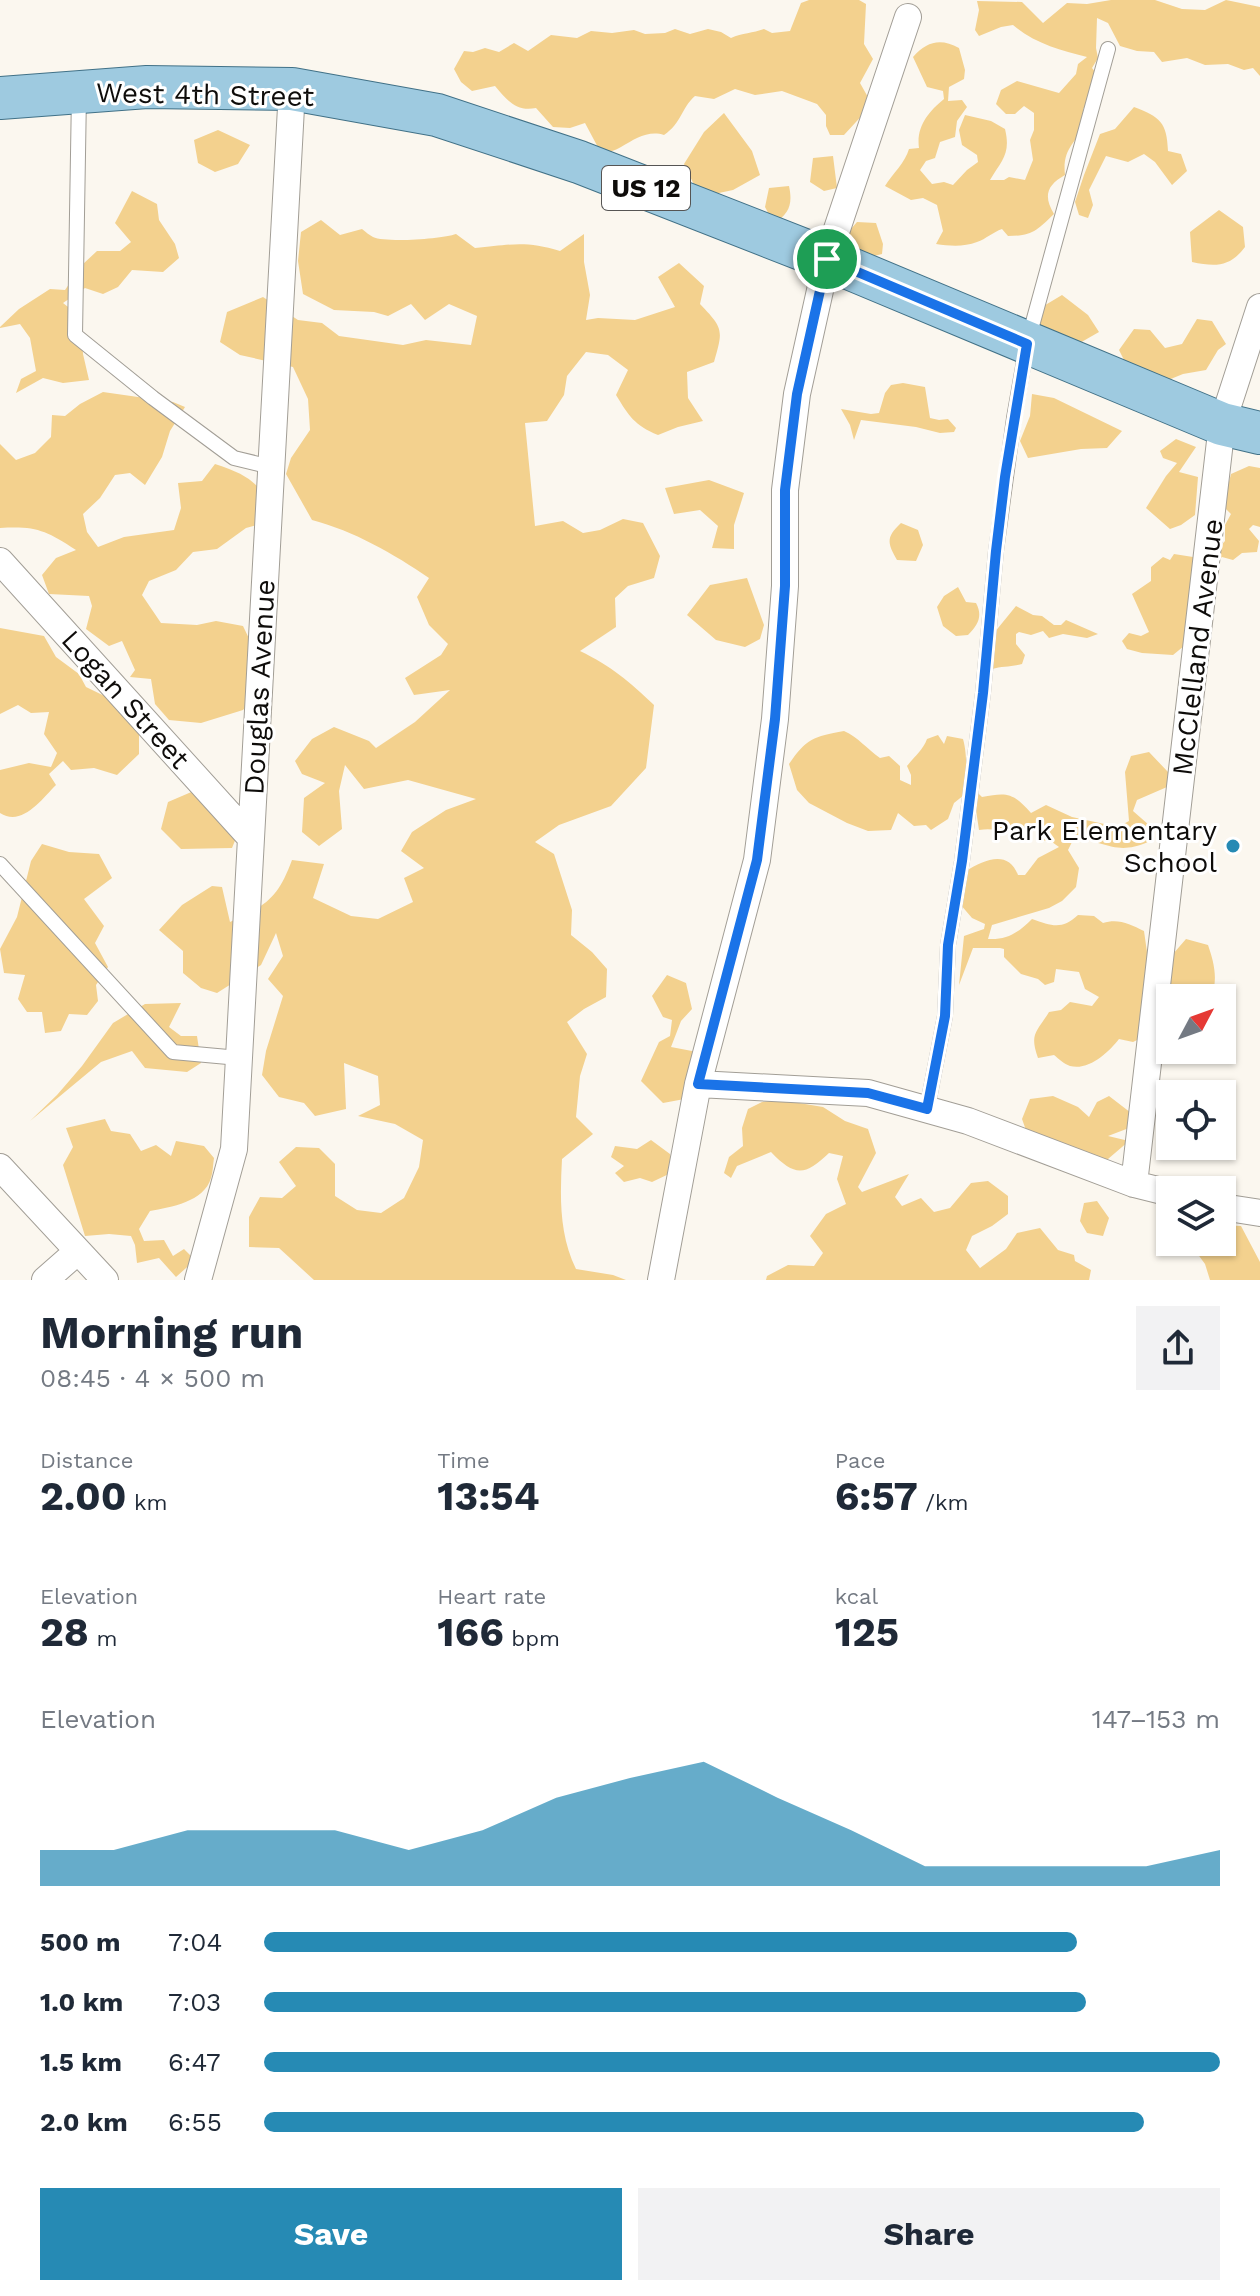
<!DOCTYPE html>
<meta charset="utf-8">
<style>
body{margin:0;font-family:"Work Sans",sans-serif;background:#f2f2f3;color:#1f2937;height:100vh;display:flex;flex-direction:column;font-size:30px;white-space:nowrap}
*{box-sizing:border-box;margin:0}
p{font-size:26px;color:#747a83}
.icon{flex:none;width:44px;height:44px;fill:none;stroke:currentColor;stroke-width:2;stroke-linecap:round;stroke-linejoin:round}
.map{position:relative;height:1280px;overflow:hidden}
.side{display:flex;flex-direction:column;background:#fff;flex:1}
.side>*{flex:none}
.needle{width:52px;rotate:49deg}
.buttons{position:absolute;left:1156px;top:984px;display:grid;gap:16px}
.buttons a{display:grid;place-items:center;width:80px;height:80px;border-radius:0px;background:#fff;box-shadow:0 2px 6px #0004;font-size:40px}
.pin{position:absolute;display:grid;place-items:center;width:68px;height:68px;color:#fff;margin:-34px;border:4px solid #fff;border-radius:50%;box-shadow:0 2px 8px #0007}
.round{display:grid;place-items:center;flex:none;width:84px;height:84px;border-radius:0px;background:#f2f2f3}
.overview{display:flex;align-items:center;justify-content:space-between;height:136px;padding:0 40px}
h1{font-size:44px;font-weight:700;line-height:60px}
.stats{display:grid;grid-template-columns:repeat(3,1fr);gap:12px;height:136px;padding:8px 40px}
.stats div{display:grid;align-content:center}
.stats b{font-size:40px;font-weight:700}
.stats small{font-size:22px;font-weight:400}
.stats p{font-size:22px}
.chart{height:224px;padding:16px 40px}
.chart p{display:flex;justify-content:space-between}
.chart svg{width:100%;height:144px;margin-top:8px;fill:#268ab4;opacity:.7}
.action{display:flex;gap:16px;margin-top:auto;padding:16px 40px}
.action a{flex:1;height:92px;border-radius:0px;background:#268ab4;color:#fff;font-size:32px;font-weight:700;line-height:92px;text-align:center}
.action a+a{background:#f2f2f3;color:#1f2937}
ul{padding:0 40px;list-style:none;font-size:26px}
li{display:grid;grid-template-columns:128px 96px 1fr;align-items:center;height:60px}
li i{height:20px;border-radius:10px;background:#268ab4}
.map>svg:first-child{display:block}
.green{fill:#f3d18e}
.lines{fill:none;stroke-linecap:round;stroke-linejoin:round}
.lane-casing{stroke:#a29e96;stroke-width:16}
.street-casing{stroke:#a29e96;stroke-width:28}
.primary-casing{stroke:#417187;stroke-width:44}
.lane{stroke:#fff;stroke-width:14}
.street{stroke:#fff;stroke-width:26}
.primary{stroke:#9ecae0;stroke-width:42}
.route-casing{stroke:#fff;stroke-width:16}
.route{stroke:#1a73e8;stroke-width:10}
.poi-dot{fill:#268ab4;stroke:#fff;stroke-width:3}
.labels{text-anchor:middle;stroke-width:6;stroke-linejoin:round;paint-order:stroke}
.shield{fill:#fff;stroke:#565554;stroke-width:2}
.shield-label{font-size:26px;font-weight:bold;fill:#0e0c0a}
.street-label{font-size:28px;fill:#0e0c0a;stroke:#fff}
.poi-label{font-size:28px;fill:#0e0c0a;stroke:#fff;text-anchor:end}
</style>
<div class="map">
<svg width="1260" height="1280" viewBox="0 0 1260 1280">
<rect width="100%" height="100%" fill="#fbf7ef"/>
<!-- green -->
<path class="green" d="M809,0H859L866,4L864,44L873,59L860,83L869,99L867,110L844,135H830L826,126V115L817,104L782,91L755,95L735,89L714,99L695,96C681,108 682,123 664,135C648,130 635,139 621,147C615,151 607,152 601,153L585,123L570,128L553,127L536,108C516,112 507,100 495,86L472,91L461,82L454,69L464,51L473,52L485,48L499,52L514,43L528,51L551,35L577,38L591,31L612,33L634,30L645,34L665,33L675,29L690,34L708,29L721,32L731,38C742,33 753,33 764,29L772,33L790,31L801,3Z
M1111,0H1155L1182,9L1205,10L1226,0L1260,7V76L1253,68L1244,70L1228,64L1205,65L1187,58L1162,62L1154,52L1137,51L1120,46L1108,23L1097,18L1096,48L1098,58L1092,68L1100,78V92L1083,109L1088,122C1075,143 1062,149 1065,175C1047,185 1043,196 1054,214C1037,230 1033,236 1008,236L1002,229C993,232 986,239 977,242C964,247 950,246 936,244L943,231L937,205L923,198L911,200L885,186C893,173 905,163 909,149L919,148C916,127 928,112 944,99L943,91L927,87L913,57C927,41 941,38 959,48L965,70L964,79L949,87L948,101L962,100L967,107L957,121L955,137L940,142L935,158L926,161L920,170L932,184L944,182L953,185L967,170L978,162L977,155L962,145L959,130L965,115L991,121L1005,129C1011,154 1002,160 990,180H1004L1009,177L1025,180L1033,160L1030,140L1034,130V113L1024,106L1015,114H1006L996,104L1001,90L1017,81L1059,93L1076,74L1078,64L1087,57C1060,50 1036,44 1013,25L1001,27L979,36L975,30L979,10L977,1L1022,2L1043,23L1067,3L1087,4Z
M1134,107C1160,117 1167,122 1168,151L1181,154L1187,171L1172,185L1155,162L1144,154L1128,162L1106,156L1089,190L1093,205L1088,218L1079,215L1075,202L1084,175L1100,134L1115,129Z
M724,113L752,151L760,175L733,190L700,197L684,164L704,132Z
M218,130L250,145L238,164L215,172L198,163L194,140Z
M833,156L837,188L824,191L810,182L813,158Z
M789,186C793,205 789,213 774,224L765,207L769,188Z
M132,191L157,204L159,220L175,244L179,258L163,272L132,270L118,287L103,294L85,288L63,303L81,317L83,354L89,380L63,383L43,378L16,393L21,379L36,371L30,338L20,324L0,328V327L19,309L50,289L65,290L82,265L97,251H120L131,242L115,223Z
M1219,210L1243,227L1245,247C1230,267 1216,267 1192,262L1190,232Z
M321,220L340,235L362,229C366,232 369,235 373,237C386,243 442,239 456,234L475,248C509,245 525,240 560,251L584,234V262L590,295L586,320L598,318L635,320L675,307L658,277L679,263L704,286L700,304C724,329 723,330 714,362L687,372L688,398L703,421L678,427L658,435C634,425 629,416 616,395L628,370L608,355L586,352L567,376L564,395L547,421L525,423L535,526L563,521L583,533L600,530L623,519L643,523L660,556L654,578L628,586L615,598L616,627L580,651C611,666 630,682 654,705L646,768L611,806L559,825L535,842L554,854L572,910L571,935L592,952L607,969L606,997L584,1009L567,1022L587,1054L580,1076L576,1117L593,1134L562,1159C560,1197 559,1234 576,1269L613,1275L626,1280H314L279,1248L249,1247V1217L260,1197L282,1198L296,1186L279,1162L296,1147L319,1148L335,1164V1196L357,1210L381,1213L404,1198L419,1167L423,1140L395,1124L358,1116L380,1105L378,1076L344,1063L346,1109L315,1116L304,1103L279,1097L262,1075L266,1051L283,996L268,979L283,956L276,933L261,965L217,993L201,988L183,973V951L159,930L182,905L212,886L222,887L230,922C266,906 278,898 292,860L324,864L313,898L351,916L378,919L413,902L404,878L424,868L401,851L412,832L446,810L476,799L408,780L364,789L345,765L339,791L342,829L319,846L302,832L304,798L325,783L302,774L295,761L312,739L334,727L369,741L376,748L415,722L450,690L414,695L405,678L441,655L448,644L429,625L417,597L429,578C394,554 354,531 312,520L286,474L291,458L310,430L308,399L293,367L240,355L220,342L227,312L263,297L298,320L322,323L339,336L403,345L426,340L471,345L477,316L449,304L425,320L411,304L388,316L374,312L334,310L303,294L298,261L301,232Z
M857,222L876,223L883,244L882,254L866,258L851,251L844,237Z
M1062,295L1088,315L1099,332L1078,344L1060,350L1027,316Z
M1197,319L1212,321L1226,344L1218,350L1206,370L1183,374L1156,385L1132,376L1119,350L1134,329L1150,330L1165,348L1182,344Z
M903,383L925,387L930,418L939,420L948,419L956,428L954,432L940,433L916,427L861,420L854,440L850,425L841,409L871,414L879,413L885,393L891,385Z
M103,392L173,402L185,407L170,431L162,457L145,485L130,473L115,475L100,498L83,514L87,532L98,547L124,537L174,530L181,508L178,483L202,481L215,464C255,477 258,485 281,518L246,528L217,549L193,552L176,570L149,581L142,595L161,623L197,625L216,621L243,626L269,680L243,710L201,723L169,720L155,704L151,679L130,677L135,670L122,641L109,646L86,629L92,606L89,596L49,594L42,575L56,558L76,550C45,530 36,526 0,528V444L16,460L35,453L51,437L52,415L65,416L80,404Z
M1032,394L1054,398L1122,431L1107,448L1081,449L1028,458L1020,441L1030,416Z
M1176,439L1196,447L1179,472L1198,477L1195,515L1181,525L1170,529L1146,508L1166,476L1177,463L1163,458L1160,451Z
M1249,466L1260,468V527L1253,525L1249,529L1259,541L1257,552L1242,553L1233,560L1222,557L1214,564L1184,646L1173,655L1142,653L1127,649L1122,641L1129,633L1141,636L1149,632L1132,594L1151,581V567L1163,557L1170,560L1174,554L1193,557L1198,560L1215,552L1225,541V525L1231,514L1223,506L1231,474Z
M709,480L744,493L734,525V549L712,548L718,526L700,510L674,514L665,488Z
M901,523L918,530L923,545L916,561L897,560C887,543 886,537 901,523Z
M747,578L764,625L760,639L745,647L716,640L687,615L710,585Z
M958,587L966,602L976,603C983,616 978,625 968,635L956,636L943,626L937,607L944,596Z
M1016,606L1033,615L1042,616L1054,625H1061L1066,620L1098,634L1087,638L1063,634L1049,638L1043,631L1031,635L1019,632L1016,634V644L1025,655L1022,664C1011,667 1002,666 992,669L994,633Z
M0,628L44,636L56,657L79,674L86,687L121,704L139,727V754L117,775L94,768L71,770L63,761L49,774L56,785C41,800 22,827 0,813V770L29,763L51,767L57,753L44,734L49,712L31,713L18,705L0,714Z
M844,731C858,737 867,749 880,758L889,756L900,766V780L911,785V775L907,766C914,757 923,750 927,739L938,735L944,744L947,736L963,739C970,764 960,777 982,797C1008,792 1013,793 1031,813L1046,805L1072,817L1118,827L1129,821L1125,772L1131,756L1149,752L1168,772L1167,787L1137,800L1133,811L1149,825L1148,842C1116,856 1106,841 1074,838L1068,850L1079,868L1076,887L1062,901L1049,908L992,925L988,939C1007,940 1018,933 1032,919C1052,926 1062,930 1078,915L1094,916L1103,923C1118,918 1130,924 1144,931L1148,959L1173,954L1186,939L1208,945C1214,962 1219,982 1210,998H1170V1027L1166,1026L1133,1042L1119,1039C1109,1052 1089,1071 1070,1066C1064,1064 1059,1059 1054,1055L1038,1058C1029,1033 1037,1032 1049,1012L1061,1010L1070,1002L1092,1006L1099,997L1085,989L1079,972L1056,969L1054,982L1045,985L1038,979L1021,974L1004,957V949L1000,948H973L959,985L964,936L984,929L985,924L972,918L960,904L966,871C984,860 1008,849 1018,875H1025L1038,858L1059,847L1052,842L1042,840L1035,826C1026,826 1014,832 1007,832C997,830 990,828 979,830L976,810L964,795L954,803L948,819L931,830L926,825L914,826L898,813L891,830L868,831L847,823L809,803L797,790L789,764C807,738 813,737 844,731Z
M196,790L245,816L232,848L181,849L161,829L168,802Z
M42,844L69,852L99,854L112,878L84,899L104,926L95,943L108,967L96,985L98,1001L87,1015L69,1014L61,1031L45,1033L42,1012H27L18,999L25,975L4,973L0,949L17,917L31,861Z
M667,975L686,983L692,1009L681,1021L671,1047L692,1051L708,1071L706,1095L663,1103L641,1081L659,1042L670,1036L672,1020L663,1017L652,996Z
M181,1003L169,1027L181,1036H197L201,1063L187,1072L145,1068L132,1051L101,1062L30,1121L57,1095L82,1066L113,1023L145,1004Z
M1053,1096L1078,1107L1089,1117L1097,1102L1109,1096L1135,1116L1129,1128L1108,1136L1129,1141L1108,1159L1088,1160L1027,1133L1022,1119L1030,1099Z
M781,1100L823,1107L845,1121L868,1129L876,1153L858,1187L862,1192L909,1174L895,1197L902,1206L921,1198L934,1212L950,1208L971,1183L988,1181L1008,1196V1214L992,1226L972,1236L966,1250L980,1268L1006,1249L1017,1233L1040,1228L1058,1250L1074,1255L1075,1261L1091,1270L1089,1280H766L767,1276L788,1265L814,1266L823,1253L810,1236L826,1214L846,1204L837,1179L843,1156L829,1153C805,1176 795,1177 771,1152L737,1166L731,1178L724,1173L729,1157L743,1146L742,1128L748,1109L762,1102Z
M105,1119L111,1131L130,1134L141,1151L156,1145L171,1156L176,1141L204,1146L214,1158C213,1164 213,1172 211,1178C204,1202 171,1207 150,1211L139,1229L144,1241L164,1240L173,1256L184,1249L195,1260L176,1277L159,1258L137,1263L135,1245L131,1236L109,1234L85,1236L63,1165L73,1147L66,1128Z
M651,1140L670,1154L673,1172L652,1182L640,1178L624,1182L615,1173L624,1166L611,1157L615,1146L637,1149Z
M1097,1201L1109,1218L1103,1236L1087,1233L1080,1221L1084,1203Z
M1222,1225L1241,1226L1260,1262V1280H1210L1205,1264L1194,1249L1197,1242H1222Z"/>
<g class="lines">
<!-- lane casing -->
<g class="lane-casing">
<path id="lane" d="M79,94L75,335L153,398L234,458L271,467
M0,864L173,1052L239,1058
M927,1109L945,1016L948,945L962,861L983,693L996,551L1014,418L1027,344L1108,49"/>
</g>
<!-- street casing -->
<g class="street-casing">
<path id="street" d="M0,561L251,838
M698,1084L868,1093L968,1121L1134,1184L1170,1193
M0,1167L105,1280
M1134,1184L1222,424L1260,307
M1222,1207L1260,1213
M45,1280L78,1251
M198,1280L234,1149L292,89
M661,1280L698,1084L757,860L775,719L785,586V490L797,394L827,259L908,17"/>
</g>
<!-- primary casing -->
<g class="primary-casing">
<path id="primary" d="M0,98L147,87L292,89L437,115L579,162L827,259L1222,424L1260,433"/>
</g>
<!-- lane -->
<use href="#lane" class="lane"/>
<!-- street -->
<use href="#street" class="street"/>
<!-- primary -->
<use href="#primary" class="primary"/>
</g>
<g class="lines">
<!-- route casing -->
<g class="route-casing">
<path id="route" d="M827,259L1027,344L1005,477L996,551L983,693L962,861L948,945L945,1016L927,1109L868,1093L698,1084L757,860L775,719L785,586V490L797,394Z"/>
</g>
<!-- route -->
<use href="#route" class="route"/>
</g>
<!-- markers -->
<circle class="poi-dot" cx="1233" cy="846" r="8"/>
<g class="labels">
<!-- shield labels -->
<rect class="shield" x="602" y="166" width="88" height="44" rx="6"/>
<g class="shield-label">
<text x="646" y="197">US 12</text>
</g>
<!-- street labels -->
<g class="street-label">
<text transform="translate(205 94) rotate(1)" y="10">West 4th Street</text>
<text transform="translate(1197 647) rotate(-83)" y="10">McClelland Avenue</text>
<text transform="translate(259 687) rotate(-87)" y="10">Douglas Avenue</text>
<text transform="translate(126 699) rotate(48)" y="10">Logan Street</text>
</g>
<!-- poi labels -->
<g class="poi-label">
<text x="1217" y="840">Park Elementary<tspan x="1217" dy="32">School</tspan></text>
</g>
</g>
</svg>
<div class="buttons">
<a><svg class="needle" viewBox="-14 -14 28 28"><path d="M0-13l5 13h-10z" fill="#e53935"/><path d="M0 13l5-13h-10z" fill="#747a83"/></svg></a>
<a><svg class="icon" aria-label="locate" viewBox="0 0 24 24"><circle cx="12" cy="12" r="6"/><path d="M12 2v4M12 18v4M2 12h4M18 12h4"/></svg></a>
<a><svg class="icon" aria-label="layers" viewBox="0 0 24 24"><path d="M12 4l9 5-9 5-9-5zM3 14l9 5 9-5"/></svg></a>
</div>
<div class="pin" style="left:827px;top:259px;background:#1e9e55"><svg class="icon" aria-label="arrive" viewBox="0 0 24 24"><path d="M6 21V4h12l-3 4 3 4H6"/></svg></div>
</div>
<section class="side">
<div class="overview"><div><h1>Morning run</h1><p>08:45 · 4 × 500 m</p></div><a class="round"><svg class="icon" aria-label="share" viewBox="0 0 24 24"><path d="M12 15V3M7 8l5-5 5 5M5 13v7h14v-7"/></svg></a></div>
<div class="stats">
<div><p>Distance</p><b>2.00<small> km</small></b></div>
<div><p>Time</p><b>13:54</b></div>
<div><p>Pace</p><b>6:57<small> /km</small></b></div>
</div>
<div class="stats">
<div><p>Elevation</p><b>28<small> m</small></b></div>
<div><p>Heart rate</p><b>166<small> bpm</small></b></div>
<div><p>kcal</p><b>125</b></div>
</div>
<div class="chart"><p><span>Elevation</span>147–153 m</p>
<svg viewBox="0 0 160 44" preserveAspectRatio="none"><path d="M0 44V33L10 33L20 27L30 27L40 27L50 33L60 27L70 17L80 11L90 6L100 17L110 27L120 38L130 38L140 38L150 38L160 33V44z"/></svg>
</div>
<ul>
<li><b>500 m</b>7:04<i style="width:85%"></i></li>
<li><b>1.0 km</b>7:03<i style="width:86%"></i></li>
<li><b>1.5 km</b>6:47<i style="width:100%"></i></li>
<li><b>2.0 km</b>6:55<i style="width:92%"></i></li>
</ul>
<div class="action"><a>Save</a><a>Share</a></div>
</section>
